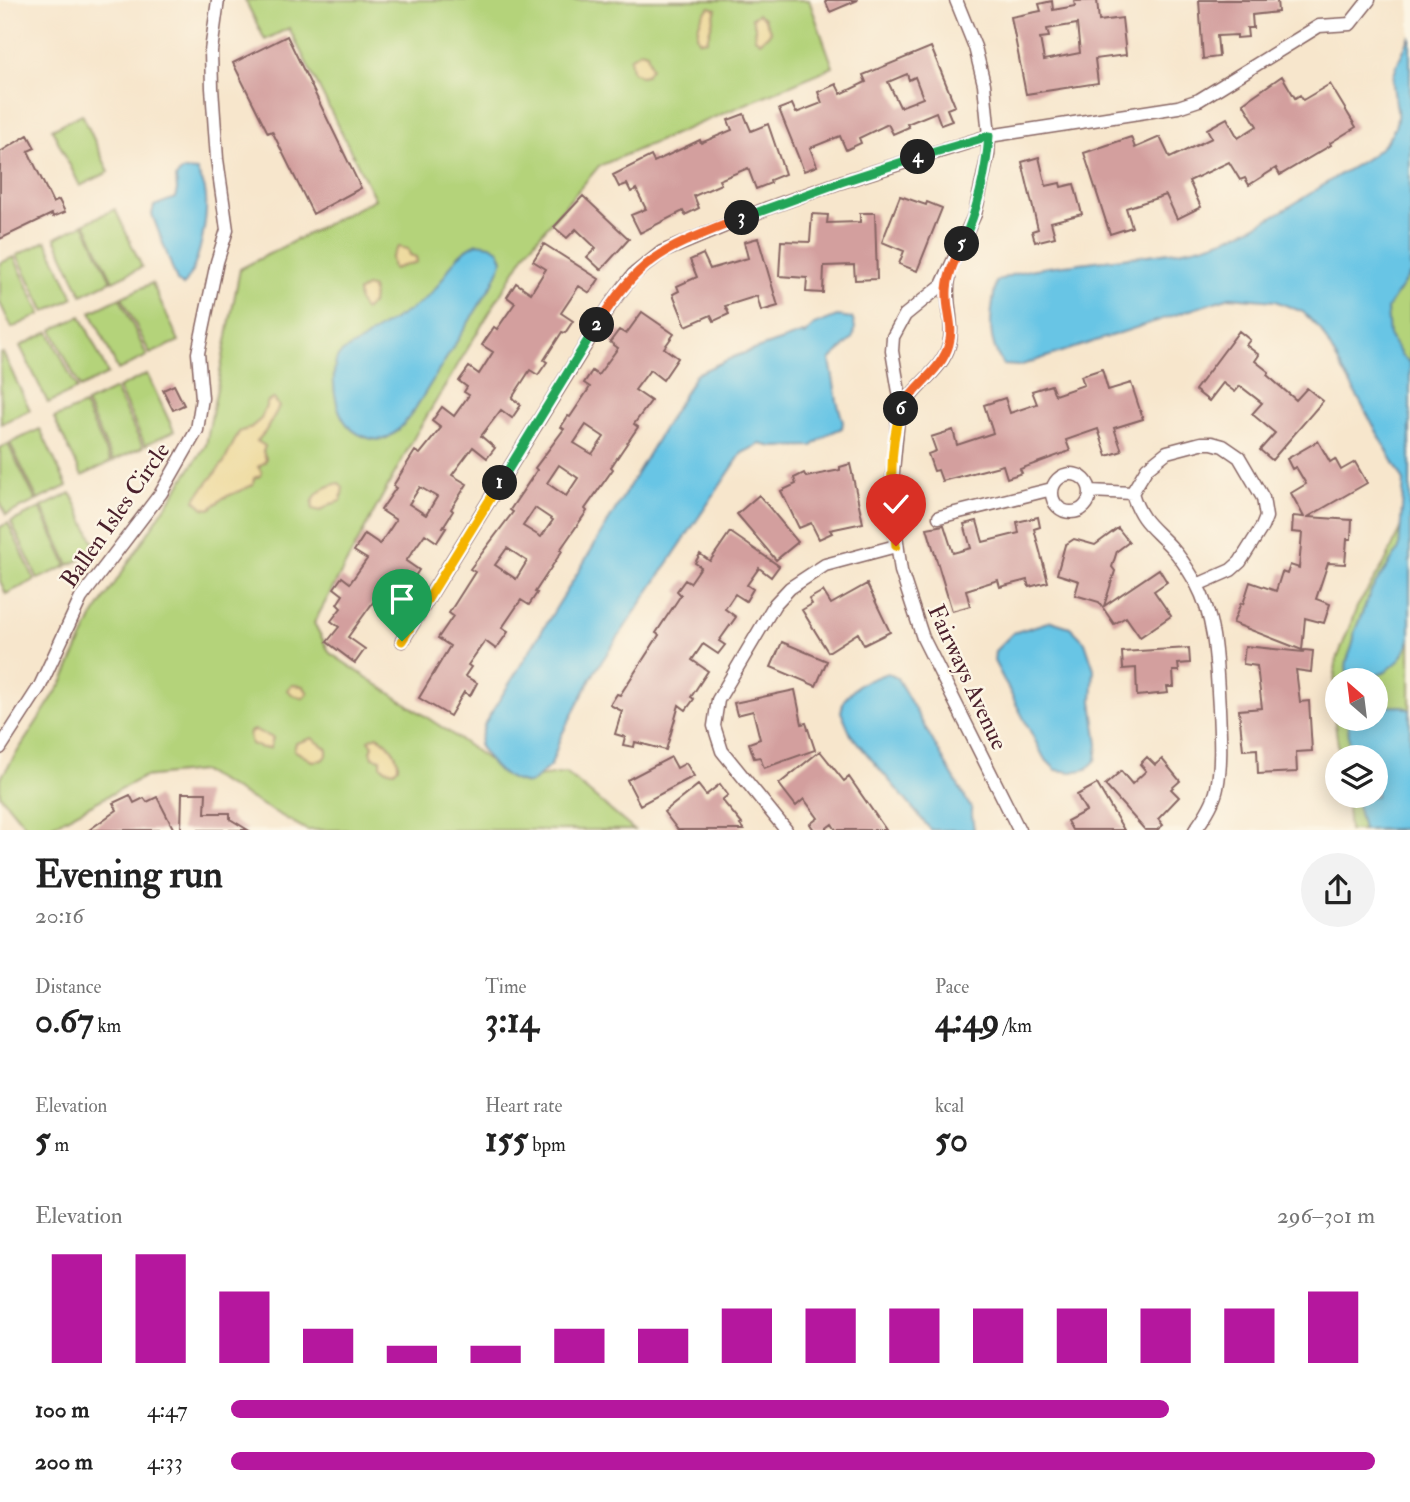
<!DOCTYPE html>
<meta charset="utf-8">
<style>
body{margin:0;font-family:"IM FELL Double Pica",serif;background:#f2f2f2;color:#222;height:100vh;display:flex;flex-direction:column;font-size:26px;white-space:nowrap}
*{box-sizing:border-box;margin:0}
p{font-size:23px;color:#767676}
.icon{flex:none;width:38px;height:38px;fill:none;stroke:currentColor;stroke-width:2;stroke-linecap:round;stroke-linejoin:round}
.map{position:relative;height:830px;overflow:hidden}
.details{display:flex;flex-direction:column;background:#fff;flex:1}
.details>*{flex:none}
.needle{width:46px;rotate:332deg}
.tools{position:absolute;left:1325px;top:668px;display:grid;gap:14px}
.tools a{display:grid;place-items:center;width:63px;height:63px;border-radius:50%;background:#fff;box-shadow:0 4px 18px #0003;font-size:35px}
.pin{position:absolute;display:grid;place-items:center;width:60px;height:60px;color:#fff;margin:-72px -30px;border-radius:50% 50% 50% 0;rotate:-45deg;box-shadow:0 0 7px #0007}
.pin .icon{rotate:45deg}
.km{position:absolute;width:35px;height:35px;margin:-18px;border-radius:50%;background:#222;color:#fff;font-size:19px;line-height:35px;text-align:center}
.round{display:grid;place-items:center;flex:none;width:74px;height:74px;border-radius:37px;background:#f2f2f2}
.overview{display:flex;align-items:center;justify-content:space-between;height:119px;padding:0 35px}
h1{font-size:38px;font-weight:800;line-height:52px}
.stats{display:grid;grid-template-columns:repeat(3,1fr);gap:10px;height:119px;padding:7px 35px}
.stats div{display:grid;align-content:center}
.stats b{font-size:35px;font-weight:800}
.stats small{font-size:19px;font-weight:400}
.stats p{font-size:19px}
.chart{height:196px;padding:14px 35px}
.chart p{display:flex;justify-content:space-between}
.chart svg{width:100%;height:126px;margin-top:7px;stroke:#b5179e;stroke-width:6}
ul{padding:0 35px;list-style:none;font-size:23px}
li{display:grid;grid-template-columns:112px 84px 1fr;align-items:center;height:52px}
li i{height:18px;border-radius:9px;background:#b5179e}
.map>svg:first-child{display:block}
.green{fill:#b4d37a;stroke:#7f7952;stroke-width:2;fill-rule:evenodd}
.sand{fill:#eeda9e;stroke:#9c7c64;stroke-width:2}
.water{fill:#67c5e5;stroke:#587288;stroke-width:2}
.building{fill:#d39f9e;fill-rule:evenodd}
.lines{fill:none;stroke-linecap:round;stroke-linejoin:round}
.street-casing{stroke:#876563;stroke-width:15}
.street{stroke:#fff;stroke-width:12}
.split-1-casing{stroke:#fff;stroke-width:14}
.split-2-casing{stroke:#fff;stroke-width:14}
.split-3-casing{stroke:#fff;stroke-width:14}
.split-4-casing{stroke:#fff;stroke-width:14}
.split-5-casing{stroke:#fff;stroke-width:14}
.split-6-casing{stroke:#fff;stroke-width:14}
.split-7-casing{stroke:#fff;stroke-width:14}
.split-1{stroke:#f5b400;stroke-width:9}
.split-2{stroke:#22a559;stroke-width:9}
.split-3{stroke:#f0652b;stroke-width:9}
.split-4{stroke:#22a559;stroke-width:9}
.split-5{stroke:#22a559;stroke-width:9}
.split-6{stroke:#f0652b;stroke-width:9}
.split-7{stroke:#f5b400;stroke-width:9}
.labels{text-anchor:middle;stroke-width:5;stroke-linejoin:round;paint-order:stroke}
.street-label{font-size:24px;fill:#4a1f2b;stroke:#fcf5e5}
</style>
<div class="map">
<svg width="1410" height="830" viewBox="0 0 1410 830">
<rect width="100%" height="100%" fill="#fcf5e5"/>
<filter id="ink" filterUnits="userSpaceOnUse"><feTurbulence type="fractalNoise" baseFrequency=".0143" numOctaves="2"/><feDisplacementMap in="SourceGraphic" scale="14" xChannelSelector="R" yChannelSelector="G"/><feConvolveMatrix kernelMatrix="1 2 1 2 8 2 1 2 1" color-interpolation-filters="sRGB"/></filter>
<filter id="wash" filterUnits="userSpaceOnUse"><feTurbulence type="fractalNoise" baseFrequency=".00686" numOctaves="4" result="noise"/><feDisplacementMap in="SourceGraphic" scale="28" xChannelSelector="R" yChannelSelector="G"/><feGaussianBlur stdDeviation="1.57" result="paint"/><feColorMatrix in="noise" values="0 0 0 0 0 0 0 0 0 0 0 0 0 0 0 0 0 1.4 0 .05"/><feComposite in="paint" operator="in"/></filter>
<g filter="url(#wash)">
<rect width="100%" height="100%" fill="#f7e6cc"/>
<!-- green -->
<path class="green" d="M245,0H809L833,67L599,166L528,249L416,434L314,623L330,653L449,732L516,780L566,773L634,830H307L201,771L143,777L44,830H29L0,795V779L63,681L92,618L206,445L240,269L375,199L289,28L265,40Z
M1410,96V424L1369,289Z
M82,114L109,172L80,186L52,129Z
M115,209L142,267L113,281L85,223Z
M84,224L111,281L82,295L55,238Z
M46,241L74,298L45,312L17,255Z
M14,257L41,314L12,328L0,303V263Z
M152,283L179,341L150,354L122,297Z
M120,298L147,356L118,370L91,312Z
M81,316L108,374L80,388L52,330Z
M49,332L77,389L48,403L20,346Z
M3,353L30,410L1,424L0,354Z
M147,374L174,431L145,445L118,388Z
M115,389L143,447L113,461L86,403Z
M84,405L111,462L82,476L54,418Z
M40,429L67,486L38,500L10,443Z
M8,444L36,501L6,515L0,502V448Z
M71,493L98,551L69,565L42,507Z
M1410,505V800L1397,830H1349L1346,796H1376V758H1340L1332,703L1336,662L1357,607L1387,559ZM1337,681H1376V719H1337Z
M40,508L67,566L38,579L11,522Z
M8,523L35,580L6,594L0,581V527Z"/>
<!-- sand -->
<path class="sand" d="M710,7L716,9L707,40L700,41L697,36C698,26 701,13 710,7Z
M758,14L764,18L771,32L760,42L755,38V26L752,18Z
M640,51L647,53L651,68L646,75L640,76L632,71L630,58Z
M398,247L408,249L410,255L416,257L417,262L393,269L391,258Z
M366,287L372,288C374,293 372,299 372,304L364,310L359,302L358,292Z
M274,399L279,407L265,432L257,441L265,446L263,452L266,458L265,462L258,467L262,472L260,476L254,478L253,485L223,498L210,509L204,508L195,500L197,496L224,462L239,432L250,428L261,419L268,401Z
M339,483L343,487L341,501L331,504L320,511L313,509C309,494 327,486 339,483Z
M292,685L303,686L308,693L303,698L293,695L287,690Z
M255,730L273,738L270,748H261L251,744L249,735L251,731Z
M377,736C388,741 399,755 398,767L394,771L385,769L381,765V759L373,757L371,751L373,746L369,740Z
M312,738L327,749V755L322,760L312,761L294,750L296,743Z"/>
<!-- water -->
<path class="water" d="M1410,36V274L1387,309L1389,335L1402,356L1410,363V637C1406,665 1373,686 1347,673C1343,658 1356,647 1354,633L1371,591L1399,549L1404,481L1320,329L1303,312L1275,301L1230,297L1019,366L1003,365C985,336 991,314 996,282C1018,269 1048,267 1073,264C1109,259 1147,256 1183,250C1238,241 1286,210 1331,180C1349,168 1378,156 1390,136C1405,114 1392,100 1393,80C1395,63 1404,52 1410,36Z
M184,170L197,171C199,176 202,181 204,186C211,210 199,268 183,286L177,281L152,214L154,206L175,198L177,190L176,177Z
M478,243L490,245L499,250L503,260L493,283L415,409C407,420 398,434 384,439C376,441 370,439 363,436C336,426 330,386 336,361C339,350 356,346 365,339C387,320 415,312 435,289C452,269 451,255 478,243Z
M837,316L852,318C863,339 841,347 830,360L837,401L843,422L842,428L828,434L812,446L773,447L760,444L742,453L594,673L561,736L551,765L530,784C503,781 492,767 479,745L485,723L574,579L696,374L736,356L803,333L804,335L814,325Z
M1051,621L1070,627L1085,642L1094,669L1092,701L1098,745L1096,760L1087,769L1072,772L1056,770L1044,758L994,661L995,651L1013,633Z
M887,673L897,678L971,808L974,830H931L851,735L841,712L844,700L859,684Z
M1402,706L1410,710V829L1363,830L1355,796H1376V758H1350L1348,721L1349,719H1376V707Z"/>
<g id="blocks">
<!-- building -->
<path class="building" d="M825,0H858L830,12Z
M1097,0L1099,21L1122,18L1126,55L1095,59L1098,83L1026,94L1011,17L1041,11L1039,4L1052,1L1053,10L1075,6L1074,1ZM1077,24L1080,53L1044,60L1040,38L1049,37L1047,29Z
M1199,0H1277L1278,12L1252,15L1253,28H1247L1248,37L1237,38V35L1217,36L1219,57L1203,59Z
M287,36L361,188L313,214L272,131L268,133L233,63Z
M931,47L955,106L947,109L952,121L941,125L936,112L907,124L909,127L893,134L888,124L859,138L861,143L846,150L840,136L810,148L817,166L804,171L779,109L792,104L796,113L822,103L818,92L836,84L841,94L866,82L863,75ZM907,74L909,80L915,77L923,98L900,107L888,82Z
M1282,76L1295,98L1300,95L1303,100L1330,84L1356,127L1330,143L1331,145L1280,175L1276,168L1249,185L1245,178L1240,180L1229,162L1189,181L1201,207L1177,219L1166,195L1126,208L1132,227L1110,234L1084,153L1131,137L1135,148L1160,137L1170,158L1212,138L1207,129L1227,118L1238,138L1257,126L1243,103Z
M744,114L751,131L768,124L785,174L770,180L771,183L756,189L748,168L719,180L721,184L694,196L699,208L685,215L683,211L640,233L631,215L646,209L636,189L631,192L627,184L619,187L613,175L651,156L654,162L700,140L701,143L732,130L728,120Z
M28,135L35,148L28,151L53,203L59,200L65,212L53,217L52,214L0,239V152Z
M1039,157L1046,186L1060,183L1061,187L1074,184L1082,214L1051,222L1055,237L1035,242L1032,231L1038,229L1022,162Z
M583,196L629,239L601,270L587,257L596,248L576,229L567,238L554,227Z
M900,196L926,205L927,202L942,208L917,271L899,264L904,251L882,242Z
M860,213H875L877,279L855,280L854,265L824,266L823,293L806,292L807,278L779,276L781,241L810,242L812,214L828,215L827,223L860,222Z
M758,238L778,306L761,311L757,296L725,306L729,314L714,321L711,315L686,326L673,294L679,291L677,286L697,277L690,260L703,254L710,269L748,258L744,242Z
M544,244L599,279L590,293L579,286L561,313L573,321L565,333L562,332L544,360L547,362L538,375L530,370L512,398L521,405L512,418L501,410L481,436L495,448L487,458L473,447L452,475L467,484L451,509L453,511L443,527L446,528L437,542L425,534L406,561L419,570L409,585L402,581L389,600L379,594L348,637L365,649L355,663L327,642L339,627L331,621L341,608L337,604L343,595L334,588L342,577L350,583L367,559L354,551L365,534L380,544L396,520L381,510L396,488L393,486L415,451L420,454L441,428L432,421L442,407L454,416L469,395L464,392L467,387L459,381L469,367L479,374L493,352L482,345L494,327L497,329L515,303L507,297L516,283L531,293L546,269L533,261ZM420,487L437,497L426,515L409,504Z
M642,312L674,334L664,348L678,358L663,380L650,370L635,390L651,401L634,424L638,427L611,467L613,469L585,509L587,511L560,550L562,551L535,592L537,593L529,605L521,600L502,628L508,632L496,649L485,641L468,665L471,667L465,676L477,683L470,696L464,692L450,716L419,698L450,646L438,638L453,616L449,613L475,572L470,569L513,512L510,510L537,470L535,468L564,429L561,427L568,416L570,417L590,387L584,383L592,371L598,375L618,348L610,342L619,330L626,334ZM586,425L604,437L592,454L574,443ZM559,465L578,478L566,496L547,483ZM535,508L553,520L541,537L523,526ZM507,548L527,561L516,579L495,565Z
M1239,331L1250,340L1246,345L1259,355L1255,361L1269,372L1267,375L1296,400L1307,388L1323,401L1272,460L1260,450L1275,433L1252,414L1262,403L1240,386L1235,392L1223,383L1209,401L1195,390Z
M1102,369L1108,390L1131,383L1143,419L1114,428L1122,451L1107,456L1098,429L1066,440L1070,451L1020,469L1022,473L1007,478L1003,465L942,481L938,470L934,471L928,454L936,451L931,437L953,430L957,445L993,433L984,405L1005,398L1010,413L1037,404L1032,391L1051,385L1055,395L1084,385L1081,376Z
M174,385L184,405L173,410L163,390Z
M1318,441L1330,462L1335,459L1341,470L1355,462L1367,483L1308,517L1352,520L1351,539H1347L1345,564L1328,563L1316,599L1330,604L1324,623L1305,618L1302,650L1233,623L1241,603L1243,604L1250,582L1276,591L1282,572L1287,574L1290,565L1299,568L1302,533L1292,532L1293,516L1304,517L1291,493L1306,484L1296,467L1292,469L1287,459Z
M850,464L863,523L830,530L832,533L819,539L811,523L799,528L781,491L796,484L794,478L804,473L806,477L840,470V467Z
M759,495L798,542L776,560L737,514Z
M1038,517L1040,527L1034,529L1048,582L1029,587L1027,580L1000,587L998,580L966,590L970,606L952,611L927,528L944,525L953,553L971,548L964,524L977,521L983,542L1019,533L1017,522Z
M1118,528L1129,542L1117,551L1112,567L1115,571L1104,606L1159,569L1167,582L1154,591L1171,616L1140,637L1126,617L1114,624L1099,602L1075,595L1079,581L1057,574L1065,545L1074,539L1095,545Z
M730,532L779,566L771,577L759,568L747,585L753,589L746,601L735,594L725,609L736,617L719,641L725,645L718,654L703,644L692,660L708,671L691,697L694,699L686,710L679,705L666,750L635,742L634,747L623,745L625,737L615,734L622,711L610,705L617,694L620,695L659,635L656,633L681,595L677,591L685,580L690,583L701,567L695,563L700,554L710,561Z
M867,584L890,632L864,645L858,633L828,652L802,610L812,604L809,599L823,591L831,604Z
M782,642L827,661L816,686L771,667Z
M1245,646L1303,652L1304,650L1313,651L1311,672L1296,670L1300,702L1309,701L1312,751L1296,752L1297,772L1258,774L1257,749L1243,750L1239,710L1262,708L1257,666L1243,664Z
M1189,648L1190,663L1178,664L1179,671H1173L1174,687H1167L1168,693L1137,696L1136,668L1123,669L1122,652Z
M795,690L802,724L806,723L815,750L764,768L760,757L754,758L749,743L760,739L753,711L737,715L734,703Z
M820,751L844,781L849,777L886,830H836L832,824L824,830H814L810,824L818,818L804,799L796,806L779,784Z
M671,757L677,768L686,763L694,776L640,805L627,780Z
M1147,757L1155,765L1162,759L1180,781L1171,789L1179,797L1158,819L1163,825L1157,830H1145L1105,785L1121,771L1132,784L1146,771L1140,764Z
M720,784L728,795L722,800L742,824L740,825L744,830H678L664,812L698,785L706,795Z
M1097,784L1124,830H1072L1067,821L1086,811L1077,795Z
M182,793H206L205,813H230V819L248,830H181Z
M130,795L134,803L144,798L147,802L157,797L174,830H89L117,810L113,803Z"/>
</g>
</g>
<g filter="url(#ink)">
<use href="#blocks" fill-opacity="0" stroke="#876563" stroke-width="2"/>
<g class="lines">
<!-- street casing -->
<g class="street-casing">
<path id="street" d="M956,0L975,47L984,84L989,136L988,155L975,214L942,285L905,315L893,337L892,351L900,398L892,481L893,514L901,571L923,638L1019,830
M900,411C913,386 942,371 949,345C955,322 944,301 949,279
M1052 493a19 19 0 1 1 38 0a19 19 0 1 1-38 0Z
M1090,491L1132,493
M939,517L1052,489
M402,641L611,304L633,275L662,252L768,208L841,182L989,136L1178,107L1199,100L1319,26L1350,24L1369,0
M0,748L40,686L81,598L161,493L197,430L202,398L198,353L217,262L227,230L217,159L212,88L211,51L218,0
M786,830L722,751L714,726L718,700L775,604L790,588L825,565L896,546
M1195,830C1204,818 1214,803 1217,788C1222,762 1220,735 1219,708C1216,665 1217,622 1196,583C1189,571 1182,559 1172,548C1153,527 1141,523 1132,493L1147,468L1167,452L1201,443H1212L1223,446L1239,457L1263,498L1266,517L1262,527L1240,562L1231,570L1197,585"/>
</g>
<!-- street -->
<use href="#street" class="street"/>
</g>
</g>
<g class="lines" filter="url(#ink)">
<!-- split-1 casing -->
<g class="split-1-casing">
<path id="split-1" d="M402,641L500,483"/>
</g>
<!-- split-2 casing -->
<g class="split-2-casing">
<path id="split-2" d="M500,483L597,325"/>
</g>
<!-- split-3 casing -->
<g class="split-3-casing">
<path id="split-3" d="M597,325C641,254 668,248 742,218"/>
</g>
<!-- split-4 casing -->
<g class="split-4-casing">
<path id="split-4" d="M742,218L841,182L918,157"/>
</g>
<!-- split-5 casing -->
<g class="split-5-casing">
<path id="split-5" d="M918,157L989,136C986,175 978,209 962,244"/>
</g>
<!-- split-6 casing -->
<g class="split-6-casing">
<path id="split-6" d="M901,409C914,385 942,371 949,344C954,327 947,313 947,296C946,277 955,260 962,244"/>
</g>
<!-- split-7 casing -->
<g class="split-7-casing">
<path id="split-7" d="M896,546C892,502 887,452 901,409"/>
</g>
<!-- split-1 -->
<use href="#split-1" class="split-1"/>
<!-- split-2 -->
<use href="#split-2" class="split-2"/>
<!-- split-3 -->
<use href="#split-3" class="split-3"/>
<!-- split-4 -->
<use href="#split-4" class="split-4"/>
<!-- split-5 -->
<use href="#split-5" class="split-5"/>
<!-- split-6 -->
<use href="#split-6" class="split-6"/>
<!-- split-7 -->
<use href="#split-7" class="split-7"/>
</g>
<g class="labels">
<!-- street labels -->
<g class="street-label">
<text transform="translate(115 515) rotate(-55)" y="8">Ballen Isles Circle</text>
<text transform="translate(968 677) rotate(65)" y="8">Fairways Avenue</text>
</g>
</g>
</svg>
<div class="tools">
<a><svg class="needle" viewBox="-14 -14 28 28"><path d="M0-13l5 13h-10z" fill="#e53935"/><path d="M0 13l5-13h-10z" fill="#767676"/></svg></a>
<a><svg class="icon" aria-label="layers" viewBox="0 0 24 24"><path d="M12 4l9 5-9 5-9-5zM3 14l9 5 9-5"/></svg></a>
</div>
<div class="pin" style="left:402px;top:641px;background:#1e9e55"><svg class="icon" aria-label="arrive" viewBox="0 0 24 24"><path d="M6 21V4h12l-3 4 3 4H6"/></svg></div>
<div class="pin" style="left:896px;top:546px;background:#d93025"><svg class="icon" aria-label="check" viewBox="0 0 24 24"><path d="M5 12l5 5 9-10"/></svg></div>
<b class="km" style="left:500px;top:483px">1</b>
<b class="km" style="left:597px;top:325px">2</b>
<b class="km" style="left:742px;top:218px">3</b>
<b class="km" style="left:918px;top:157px">4</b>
<b class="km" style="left:962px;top:244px">5</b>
<b class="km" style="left:901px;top:409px">6</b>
</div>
<section class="details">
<div class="overview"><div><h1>Evening run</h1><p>20:16</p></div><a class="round"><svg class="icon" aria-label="share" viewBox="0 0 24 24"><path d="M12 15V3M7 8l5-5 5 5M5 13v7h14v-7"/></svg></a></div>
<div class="stats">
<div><p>Distance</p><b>0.67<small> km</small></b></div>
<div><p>Time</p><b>3:14</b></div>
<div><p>Pace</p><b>4:49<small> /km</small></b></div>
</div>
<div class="stats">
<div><p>Elevation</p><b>5<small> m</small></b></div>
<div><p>Heart rate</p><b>155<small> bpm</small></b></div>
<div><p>kcal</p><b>50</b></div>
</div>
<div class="chart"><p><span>Elevation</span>296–301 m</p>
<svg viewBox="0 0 160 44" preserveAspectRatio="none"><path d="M5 44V6M15 44V6M25 44V19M35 44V32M45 44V38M55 44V38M65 44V32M75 44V32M85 44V25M95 44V25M105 44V25M115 44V25M125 44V25M135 44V25M145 44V25M155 44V19"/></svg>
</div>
<ul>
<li><b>100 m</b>4:47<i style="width:82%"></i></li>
<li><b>200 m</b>4:33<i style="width:100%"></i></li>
</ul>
</section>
